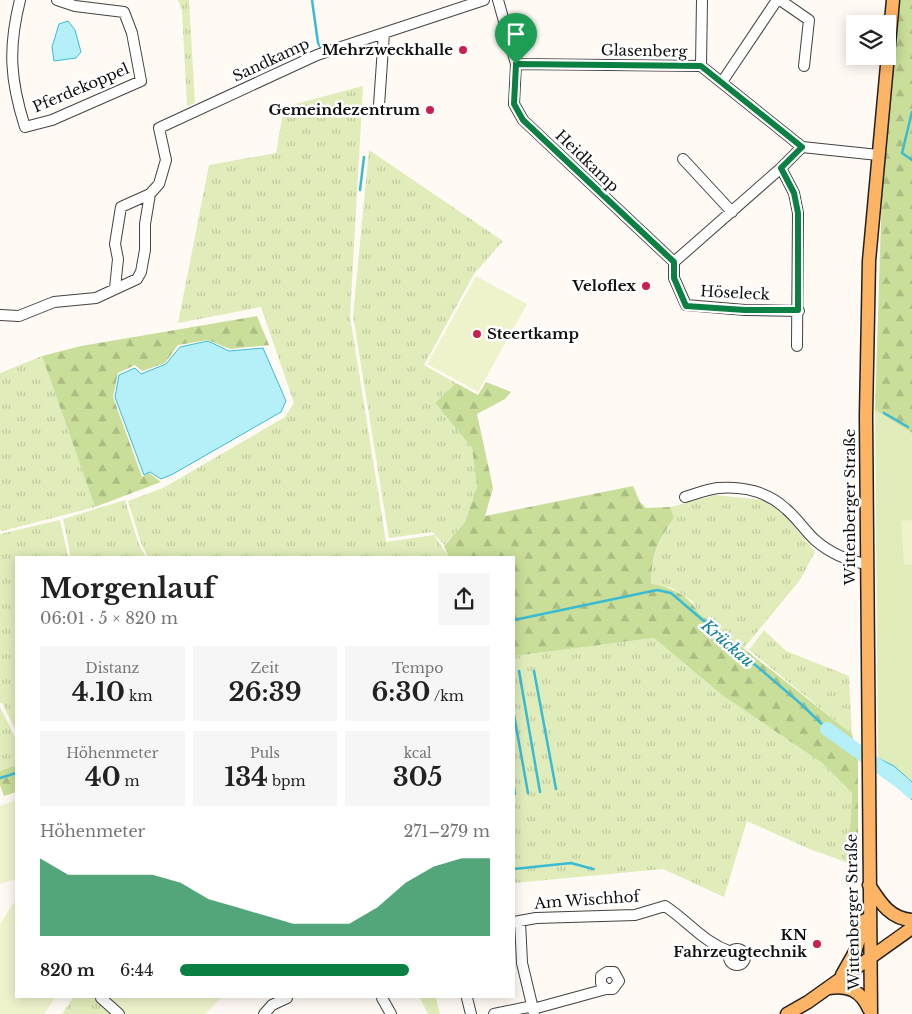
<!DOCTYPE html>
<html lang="de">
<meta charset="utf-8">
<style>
body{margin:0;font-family:"Libre Baskerville",serif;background:#f6f6f6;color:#222;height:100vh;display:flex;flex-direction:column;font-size:19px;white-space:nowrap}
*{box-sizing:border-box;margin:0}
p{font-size:16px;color:#767676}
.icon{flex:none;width:28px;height:28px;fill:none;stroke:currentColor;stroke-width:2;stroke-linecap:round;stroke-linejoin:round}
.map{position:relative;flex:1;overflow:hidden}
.drawer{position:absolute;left:15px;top:556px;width:500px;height:442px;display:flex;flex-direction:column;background:#fff;border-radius:0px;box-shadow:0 2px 12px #0003}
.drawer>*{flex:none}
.fabs{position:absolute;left:846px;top:15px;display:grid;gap:10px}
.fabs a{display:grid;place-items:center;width:50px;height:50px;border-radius:0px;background:#fff;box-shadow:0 2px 12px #0003;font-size:25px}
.pin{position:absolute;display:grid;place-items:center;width:42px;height:42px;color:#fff;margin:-51px -21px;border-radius:50% 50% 50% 0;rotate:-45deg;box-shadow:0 0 5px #0007}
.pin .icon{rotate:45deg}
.round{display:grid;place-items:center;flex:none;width:52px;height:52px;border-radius:0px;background:#f6f6f6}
.overview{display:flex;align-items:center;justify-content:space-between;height:85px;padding:0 25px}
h1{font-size:28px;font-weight:700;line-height:38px}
.metrics{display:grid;grid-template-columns:repeat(3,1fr);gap:8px;height:85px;padding:5px 25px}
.metrics div{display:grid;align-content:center;border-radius:0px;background:#f6f6f6;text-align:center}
.metrics b{font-size:25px;font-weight:700}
.metrics small{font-size:14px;font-weight:400}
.metrics p{font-size:14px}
.chart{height:140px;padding:10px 25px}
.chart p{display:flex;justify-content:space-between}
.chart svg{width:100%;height:90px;margin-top:5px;fill:#0b8043;opacity:.7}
ul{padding:0 25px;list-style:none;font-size:16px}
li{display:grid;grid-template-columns:80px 60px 1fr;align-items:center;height:38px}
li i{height:12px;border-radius:6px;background:#0b8043}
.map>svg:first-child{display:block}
.grass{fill:url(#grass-tufts)}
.forest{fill:url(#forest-firs)}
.park{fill:#e0ecba}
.pitch{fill:#eff3cc}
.water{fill:#b5f0f9;stroke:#39bbd4}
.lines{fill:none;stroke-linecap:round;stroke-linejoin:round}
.stream{stroke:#39bbd4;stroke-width:2.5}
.river{stroke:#b5f0f9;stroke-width:14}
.minor-casing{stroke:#434343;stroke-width:12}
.major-casing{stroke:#212121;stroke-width:15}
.minor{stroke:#fff;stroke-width:10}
.major{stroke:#feb465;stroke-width:12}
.route-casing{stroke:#fff;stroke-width:10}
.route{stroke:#0b8043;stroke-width:6}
.poi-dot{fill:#c82051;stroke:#fff;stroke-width:2}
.labels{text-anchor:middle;stroke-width:5;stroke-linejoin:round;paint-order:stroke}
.poi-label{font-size:15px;font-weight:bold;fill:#101010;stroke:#fff;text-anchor:end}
.street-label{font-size:15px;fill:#101010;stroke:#fff}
.water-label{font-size:16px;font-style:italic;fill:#12809a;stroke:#fff}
</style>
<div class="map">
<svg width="912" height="1014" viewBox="0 0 912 1014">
<defs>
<pattern id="grass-tufts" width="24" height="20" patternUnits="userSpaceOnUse" patternTransform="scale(1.25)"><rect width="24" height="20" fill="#e0ecba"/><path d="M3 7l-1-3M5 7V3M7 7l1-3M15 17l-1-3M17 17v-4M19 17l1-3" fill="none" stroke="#bfc99f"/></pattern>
<pattern id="forest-firs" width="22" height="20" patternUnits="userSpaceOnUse" patternTransform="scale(1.25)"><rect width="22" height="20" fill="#c8de99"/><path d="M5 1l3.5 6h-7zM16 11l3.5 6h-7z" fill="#abbd83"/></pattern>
</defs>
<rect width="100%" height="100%" fill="#fffaf3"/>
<!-- grass -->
<path class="grass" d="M178,0H189L195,103L187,106L182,11Z
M363,86L350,316L386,542L434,535L449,557H148L141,543L128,501L163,488L285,417L294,403L261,307L178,323L209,165L276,153L284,107Z
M369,150L503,241L474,274L424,365L456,383L435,403L472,448L477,487L465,522L444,545L432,532L389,538L353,316Z
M42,356L95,507L2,531L0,530V373Z
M716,495L762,500L782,512L815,552L800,580L744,648L699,613L692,601L672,588L651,584C653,555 657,542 674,518L670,507Z
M125,500L139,545L146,557H71L63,519Z
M60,520L68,557L16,558V731L2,703H0V534Z
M764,630L786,651L849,676L852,734L749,650Z
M654,638L722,695L822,763L852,793L848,863L807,848L747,821L724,897L663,869L514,883V656Z
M0,707L16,739V765L0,771Z
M73,998H94L113,1014H62Z"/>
<!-- forest -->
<path class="forest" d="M899,0H912V433L875,410L882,190Z
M257,316L269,345L230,349L208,340L178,345L165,363L142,371L135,365L118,373L113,397L142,477L149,473L161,482L95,507L42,356L81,346Z
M486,382L511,392L505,399L477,414L493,488L485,516L633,486L640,502L646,508L670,507L674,518C657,541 652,555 651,584C672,587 688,595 699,613L852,734L858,757V866L848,863L852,793L822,763L722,695L654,638L514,656V558L449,557L444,546L465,522L477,487L472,448L435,403L456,383L478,395Z
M16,765V792L4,796L0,785V771Z"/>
<!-- park -->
<path class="park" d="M875,410L912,433V782L894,766L878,758Z
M420,998H436L440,1014H428Z"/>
<!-- pitch -->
<path class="pitch" d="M476,276L527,304L478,392L427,364Z
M912,520V565H904L901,521Z
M16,800V879L0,884V806Z
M16,899V998H55L44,1014H0V924Z
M106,998H221L205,1014H124Z"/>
<!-- water -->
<path class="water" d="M68,21L75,30L81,52L76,58L54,61L52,47L59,24Z
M208,341L229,351L263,348L286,401L281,412L173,474L161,479L150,472L144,475L115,397L119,375L135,368L141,374L166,364L180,347Z
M878,758L894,766L912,782V800L896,783L879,774Z"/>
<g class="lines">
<!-- stream -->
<path class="stream" d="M312,0L318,43L322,50
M365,43L370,47L371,54
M912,112L902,153L912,160
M360,190L364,157
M884,413L908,427
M514,620L657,590L671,593L801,704L827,729
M519,671L540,792
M534,671L556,789
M514,715L528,793
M0,778L16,773
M514,787L515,794
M514,869L571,863L593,869"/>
<!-- river -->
<path class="river" d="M827,729L902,783L912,792"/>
<!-- minor casing -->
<g class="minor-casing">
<path id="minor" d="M20,0C8,48 10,80 25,127L52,120L141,81L132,33L124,12L75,6L57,0
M498,0L516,64L514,104L523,120L674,262
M780,0L809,20L804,66
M516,64L701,66L802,147L878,155
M701,66L702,0
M722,82L777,0
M379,105L384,33
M683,159L732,212
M781,168L794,193L798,213L797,346
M674,262L781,168L802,147
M674,262V278L686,305L745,310L799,311
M115,288L118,259L115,244L121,207L150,194
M0,315L19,316L54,302L96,298L137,279L141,272L145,250V224L150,194L159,184L166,160L159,128L317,55L484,0
M685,497C695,494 708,489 718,488C743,486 768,492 786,509C797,518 805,531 815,540C830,553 848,561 867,564
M514,922L536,918L635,915L665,906C689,922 703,942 731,952
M729 957a8 8 0 1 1 16 0a8 8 0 1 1-16 0Z
M101,998L119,1014
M382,998L391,1014
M467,998L471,1014
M264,1014L272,1005L287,998
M494,1014L528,1007L533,1009L522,963L520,921
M534,1014L533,1009L606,989H613L619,981L614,972H607L601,976V983L606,989"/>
</g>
<!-- major casing -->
<g class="major-casing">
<path id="major" d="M869,885C880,902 890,919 912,920
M842,975L855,952L865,920
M829,988C849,985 861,991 869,1009
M787,1014L808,1002L912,928
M871,1014L866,416L869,261L893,0"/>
</g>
<!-- minor -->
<use href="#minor" class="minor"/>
<!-- major -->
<use href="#major" class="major"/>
</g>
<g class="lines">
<!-- route casing -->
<g class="route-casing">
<path id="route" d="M516,64L701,66L802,147L781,168L794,193L798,213V310H745L686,306L674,278V262L523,120L514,104Z"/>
</g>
<!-- route -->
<use href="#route" class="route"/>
</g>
<!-- markers -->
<g class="poi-dot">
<circle cx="463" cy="50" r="5"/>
<circle cx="430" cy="110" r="5"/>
<circle cx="646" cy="286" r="5"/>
<circle cx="477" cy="334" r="5"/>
<circle cx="817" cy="944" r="5"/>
</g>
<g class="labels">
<!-- poi labels -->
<g class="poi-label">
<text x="453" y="55">Mehrzweckhalle</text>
<text x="420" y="115">Gemeindezentrum</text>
<text x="636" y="291">Veloflex</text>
<text x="487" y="339" text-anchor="start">Steertkamp</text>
<text x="807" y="940">KN<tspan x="807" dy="17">Fahrzeugtechnik</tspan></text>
</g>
<!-- street labels -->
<g class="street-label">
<text transform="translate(644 51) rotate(1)" y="5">Glasenberg</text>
<text transform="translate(271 60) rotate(-25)" y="5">Sandkamp</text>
<text transform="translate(81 88) rotate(-23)" y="5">Pferdekoppel</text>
<text transform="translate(587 161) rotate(44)" y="5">Heidkamp</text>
<text transform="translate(735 293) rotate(3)" y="5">Höseleck</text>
<text transform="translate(850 507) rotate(-90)" y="5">Wittenberger Straße</text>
<text transform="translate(587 900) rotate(-4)" y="5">Am Wischhof</text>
<text transform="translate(853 912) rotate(-91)" y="5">Wittenberger Straße</text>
</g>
<!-- water labels -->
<g class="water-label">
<text transform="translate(728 643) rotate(41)" y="6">Krückau</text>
</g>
</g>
</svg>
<div class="fabs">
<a><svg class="icon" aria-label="layers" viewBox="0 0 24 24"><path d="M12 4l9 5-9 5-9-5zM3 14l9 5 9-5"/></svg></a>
</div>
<div class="pin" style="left:516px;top:64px;background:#1e9e55"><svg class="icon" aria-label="arrive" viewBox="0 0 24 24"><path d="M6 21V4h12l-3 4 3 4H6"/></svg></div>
<section class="drawer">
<div class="overview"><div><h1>Morgenlauf</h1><p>06:01 · 5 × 820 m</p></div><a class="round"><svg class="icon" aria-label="share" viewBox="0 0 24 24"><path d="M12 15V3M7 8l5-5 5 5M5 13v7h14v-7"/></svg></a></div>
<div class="metrics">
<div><p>Distanz</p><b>4.10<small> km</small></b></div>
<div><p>Zeit</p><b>26:39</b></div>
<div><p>Tempo</p><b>6:30<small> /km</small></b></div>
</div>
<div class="metrics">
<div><p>Höhenmeter</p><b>40<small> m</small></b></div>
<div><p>Puls</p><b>134<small> bpm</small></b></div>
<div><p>kcal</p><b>305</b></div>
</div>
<div class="chart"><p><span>Höhenmeter</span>271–279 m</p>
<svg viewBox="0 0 160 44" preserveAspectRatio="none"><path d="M0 44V6L10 14L20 14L30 14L40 14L50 18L60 26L70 30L80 34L90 38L100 38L110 38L120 30L130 18L140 10L150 6L160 6V44z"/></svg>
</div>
<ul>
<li><b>820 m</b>6:44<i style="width:74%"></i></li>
</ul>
</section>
</div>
